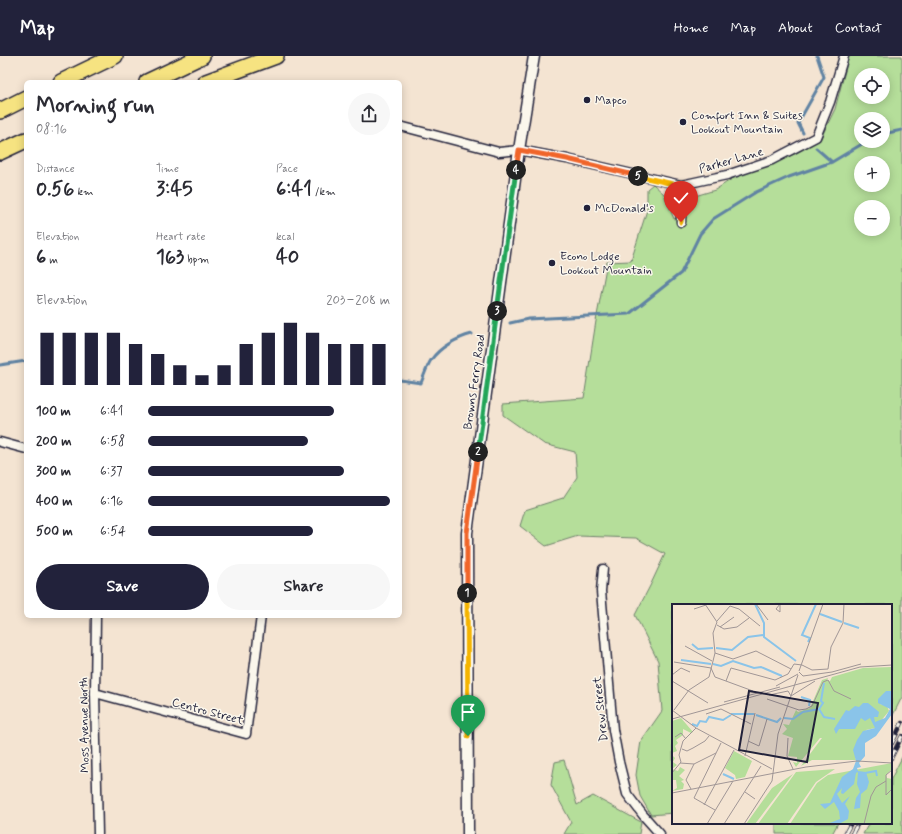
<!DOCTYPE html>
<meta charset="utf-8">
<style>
body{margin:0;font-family:Mynerve,sans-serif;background:#f7f7f7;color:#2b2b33;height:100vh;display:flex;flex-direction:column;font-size:15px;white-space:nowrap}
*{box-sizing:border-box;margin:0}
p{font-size:13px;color:#7c7c81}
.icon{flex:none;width:22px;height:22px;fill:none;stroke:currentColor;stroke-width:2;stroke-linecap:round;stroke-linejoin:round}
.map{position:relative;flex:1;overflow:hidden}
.details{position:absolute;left:24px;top:24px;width:378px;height:538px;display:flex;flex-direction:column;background:#fff;border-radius:6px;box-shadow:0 2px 10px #0003}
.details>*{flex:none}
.fabs{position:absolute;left:854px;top:12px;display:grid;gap:8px}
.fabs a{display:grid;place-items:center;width:36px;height:36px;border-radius:50%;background:#fff;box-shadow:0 2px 10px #0003;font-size:20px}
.pin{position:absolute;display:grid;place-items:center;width:34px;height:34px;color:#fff;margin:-41px -17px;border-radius:50% 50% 50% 0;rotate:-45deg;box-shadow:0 0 4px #0007}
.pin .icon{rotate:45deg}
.km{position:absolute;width:20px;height:20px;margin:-10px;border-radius:50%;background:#222;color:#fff;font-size:11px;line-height:20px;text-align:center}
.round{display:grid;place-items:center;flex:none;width:42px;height:42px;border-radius:21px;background:#f7f7f7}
.head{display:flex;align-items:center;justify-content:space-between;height:68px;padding:0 12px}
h1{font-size:22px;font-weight:800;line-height:30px}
.metrics{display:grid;grid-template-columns:repeat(3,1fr);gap:6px;height:68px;padding:4px 12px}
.metrics div{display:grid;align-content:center}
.metrics b{font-size:20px;font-weight:800}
.metrics small{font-size:11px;font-weight:400}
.metrics p{font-size:11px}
.chart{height:112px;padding:8px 12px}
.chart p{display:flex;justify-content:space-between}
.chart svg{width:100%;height:72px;margin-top:4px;stroke:#22223b;stroke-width:6}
.button{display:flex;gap:8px;margin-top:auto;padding:8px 12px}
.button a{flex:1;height:46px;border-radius:24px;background:#22223b;color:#fff;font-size:16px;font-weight:800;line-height:46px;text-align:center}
.button a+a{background:#f7f7f7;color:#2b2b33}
ul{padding:0 12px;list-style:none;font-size:13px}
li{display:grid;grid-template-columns:64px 48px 1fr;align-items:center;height:30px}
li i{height:10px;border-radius:5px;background:#22223b}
header{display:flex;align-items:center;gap:24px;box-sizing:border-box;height:56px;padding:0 20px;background:#22223b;color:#fff}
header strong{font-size:19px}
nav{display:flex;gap:22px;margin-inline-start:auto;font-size:14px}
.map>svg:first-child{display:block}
.green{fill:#b5de9a;stroke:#6c806a;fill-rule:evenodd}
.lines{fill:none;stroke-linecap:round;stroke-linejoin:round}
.stream{stroke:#6083a3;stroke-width:3}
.minor-casing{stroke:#22223b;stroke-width:11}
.tertiary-casing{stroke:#22223b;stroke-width:13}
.motorway-casing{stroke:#22223b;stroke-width:18}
.minor{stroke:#fbf7ec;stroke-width:8}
.tertiary{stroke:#fbf7ec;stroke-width:10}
.motorway{stroke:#f6e381;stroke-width:15}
.rail-casing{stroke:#22223b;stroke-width:4.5}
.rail{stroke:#fbf7ec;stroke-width:3;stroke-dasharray:9;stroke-linecap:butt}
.split-1-casing{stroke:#fff;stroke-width:8}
.split-2-casing{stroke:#fff;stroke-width:8}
.split-3-casing{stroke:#fff;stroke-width:8}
.split-4-casing{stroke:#fff;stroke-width:8}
.split-5-casing{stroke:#fff;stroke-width:8}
.split-6-casing{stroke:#fff;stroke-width:8}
.split-1{stroke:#f5b400;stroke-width:5}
.split-2{stroke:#f0652b;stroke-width:5}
.split-3{stroke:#22a559;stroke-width:5}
.split-4{stroke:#22a559;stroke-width:5}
.split-5{stroke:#f0652b;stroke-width:5}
.split-6{stroke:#f5b400;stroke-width:5}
.poi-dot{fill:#22223b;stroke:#fbf7ec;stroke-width:1.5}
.labels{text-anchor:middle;stroke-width:3;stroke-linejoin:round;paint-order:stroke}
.poi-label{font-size:12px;fill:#22223b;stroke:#fbf7ec;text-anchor:start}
.street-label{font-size:12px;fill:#22223b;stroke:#fbf7ec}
.inset-river{fill:none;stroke:#8ac4e9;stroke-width:2}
.inset-road{fill:none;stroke:#a09696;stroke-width:1}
.view{fill:#22223b;fill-opacity:0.15;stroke:#22223b;stroke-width:2}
.inset-edge{fill:none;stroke:#22223b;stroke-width:2}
</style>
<header>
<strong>Map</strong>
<nav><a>Home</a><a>Map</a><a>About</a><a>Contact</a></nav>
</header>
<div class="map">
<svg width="902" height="778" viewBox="0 0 902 778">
<rect width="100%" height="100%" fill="#f4e4d2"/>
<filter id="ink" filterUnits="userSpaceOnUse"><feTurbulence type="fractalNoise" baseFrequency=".025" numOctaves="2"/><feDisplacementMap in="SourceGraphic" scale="8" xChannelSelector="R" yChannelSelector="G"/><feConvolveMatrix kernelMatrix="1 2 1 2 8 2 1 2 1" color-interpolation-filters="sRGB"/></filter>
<g filter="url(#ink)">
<!-- green -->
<path class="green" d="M849,0H902V641L891,663V549H673V757L651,759L640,740L636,719L641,685L662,655L658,605L635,559L650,530L665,498L636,482L578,480L546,490L520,470L525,454L563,442L577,421L575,396L544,388L503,359V348L584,342L596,265L607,206L631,205L647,154V133L653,128L664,138L674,163L688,156L694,150L695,140L715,134L738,119L795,98L820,84L835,53ZM861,19H883V41H861ZM861,63H883V85H861ZM861,107H883V129H861ZM861,151H883V173H861Z
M902,701V778H863L869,767H891V723Z
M564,704L577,749L593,740L641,766L639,778H564L571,766L551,729L555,706Z
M776,767H838L832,778H776Z"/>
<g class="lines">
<!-- stream -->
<path class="stream" d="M803,77L798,67L824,21L817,0
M883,78L902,74
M816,92L832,106
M510,267L528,263L629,258L681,217L700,178L713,163L756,136L789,121L832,106L867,85
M0,309L26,305
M400,324L421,327C424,320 427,310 431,304C440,291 457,282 472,278"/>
<!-- minor casing -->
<g class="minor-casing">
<path id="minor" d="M400,70L499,96L519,94L567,103L681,129L727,119L772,104L816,81L830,46L844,0
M681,166V129
M0,386L26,393
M603,513L601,535L613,674L619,706L627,738L643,759L660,778
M96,560L95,637L98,778
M95,637L246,678L261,560"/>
</g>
<!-- tertiary casing -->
<g class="tertiary-casing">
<path id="tertiary" d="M468,778L467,477L519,94L534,0"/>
</g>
<!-- motorway casing -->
<g class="motorway-casing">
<path id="motorway" d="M61,26L115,0
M147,26L202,0
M206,26L276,0
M0,55L26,42
M0,96L26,84"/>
</g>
<!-- minor -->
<use href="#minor" class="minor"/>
<!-- tertiary -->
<use href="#tertiary" class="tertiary"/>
<!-- motorway -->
<use href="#motorway" class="motorway"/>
<!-- rail casing -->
<g class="rail-casing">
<path id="rail" d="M892,687L902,667
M891,702L902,680
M845,778L851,767
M852,778L858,767"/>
</g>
<!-- rail -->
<use href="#rail" class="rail"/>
</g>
</g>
<g class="lines" filter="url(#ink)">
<!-- split-1 casing -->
<g class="split-1-casing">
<path id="split-1" d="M467,537L468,680"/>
</g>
<!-- split-2 casing -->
<g class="split-2-casing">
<path id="split-2" d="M467,537V477L478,396"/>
</g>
<!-- split-3 casing -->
<g class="split-3-casing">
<path id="split-3" d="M478,396L497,255"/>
</g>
<!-- split-4 casing -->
<g class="split-4-casing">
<path id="split-4" d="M497,255L516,114"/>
</g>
<!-- split-5 casing -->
<g class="split-5-casing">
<path id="split-5" d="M516,114L519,94L567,103L638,120"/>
</g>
<!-- split-6 casing -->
<g class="split-6-casing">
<path id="split-6" d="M638,120L682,130L681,166"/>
</g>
<!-- split-1 -->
<use href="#split-1" class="split-1"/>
<!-- split-2 -->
<use href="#split-2" class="split-2"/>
<!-- split-3 -->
<use href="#split-3" class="split-3"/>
<!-- split-4 -->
<use href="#split-4" class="split-4"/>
<!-- split-5 -->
<use href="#split-5" class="split-5"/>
<!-- split-6 -->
<use href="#split-6" class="split-6"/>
</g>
<!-- markers -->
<g class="poi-dot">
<circle cx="587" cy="44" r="4"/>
<circle cx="683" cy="66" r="4"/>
<circle cx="587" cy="152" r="4"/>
<circle cx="552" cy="207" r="4"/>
</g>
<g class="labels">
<!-- poi labels -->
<g class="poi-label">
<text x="595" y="48">Mapco</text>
<text x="691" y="63">Comfort Inn &amp; Suites<tspan x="691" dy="14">Lookout Mountain</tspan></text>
<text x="595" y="156">McDonald's</text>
<text x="560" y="204">Econo Lodge<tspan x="560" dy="14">Lookout Mountain</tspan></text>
</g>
<!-- street labels -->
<g class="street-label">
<text transform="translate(731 104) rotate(-16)" y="4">Parker Lane</text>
<text transform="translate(474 326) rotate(-82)" y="4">Browns Ferry Road</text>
<text transform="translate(600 653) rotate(-96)" y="4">Drew Street</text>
<text transform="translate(208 655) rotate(15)" y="4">Centro Street</text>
<text transform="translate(84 669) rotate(-91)" y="4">Moss Avenue North</text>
</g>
</g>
<!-- overview -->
<g transform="translate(672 548)">
<rect width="220" height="220" fill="#f4e4d2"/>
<path d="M220,63V87H215L208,100L215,102L217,107L203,124L194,126L183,152L184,156H140L129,162L150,134H148L124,163L121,158L125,159V153L116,152L121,134L110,130L115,125L111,120L117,121L124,106L126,108L138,104L150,76L156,74L155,76L158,77L160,73L191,64ZM9,114L21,128L19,129L11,125V131L4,136L6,139L3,142L5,147L0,149V117ZM62,147L80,157L73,173L64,175L63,171L53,164ZM0,151L3,154L1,158L5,161L0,165L6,167L8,163L13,166L7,172L12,176L9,177L12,180L11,185L0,187L5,184L4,176H0ZM220,159V165L214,171L215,174L220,175V220H118L145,179L156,171ZM163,165L144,178L115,220H86L124,168ZM121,170L83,220H74L100,184Z" fill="#b5de9a"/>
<path d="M214,87H220V110L204,132L193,139V152L187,159L189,163L185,164L186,167L194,168L197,178L195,185L189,190L188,204L182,205L184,194L188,188L185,180L186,168L184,169L182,180L171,190L169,189L170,184L165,190L170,199L178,192L173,200L177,207L176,215L167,220H155L168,215L167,207L162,198L153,205L148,200L158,199L170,173L181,165L184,157L181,146L185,136L191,127L203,124L198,114L193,117L189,114L183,125H167L164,130L162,125L174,106L177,107L183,102L187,103L191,99H196L207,108L206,113H202L203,118L213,114L218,105L206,99V95Z" fill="#8ac4e9"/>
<path class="inset-river" d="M83,0L92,19V33L124,57M148,10L170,18M172,19L187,24M136,38L138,34L130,31L144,0M20,40L26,45L41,44M44,44L60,46L76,33L91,31M9,56L39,60M41,60L49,62L61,57L82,64L89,63L110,72M129,93L138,96L137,102M147,105L152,113L163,115M59,110H82M84,111L105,118L109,114M112,114L121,115L131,108L147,105L151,99L149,97L152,79M20,120L25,122L28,117L34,118L37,113L51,116L59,111M193,169L204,167L205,172M51,170L62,175"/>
<path class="inset-road" d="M84,0L96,16M108,1V8L104,5L108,0M22,5L34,1M45,17L58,2L67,5L88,22M45,21L52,25L65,23L77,14M48,23L62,13M13,42L40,57M43,49L61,55L84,47L119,65M2,58L39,64L43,73L81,87M127,67L151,0M127,68L131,72L160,68M160,68L189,60M0,71L9,64L18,68M0,77L36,99M54,77L59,64L103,76L116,70L122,60L130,61L140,66L156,65L159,43L171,19L172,0M104,82L126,70M97,91L116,87L119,92L143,77M95,95L127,106L134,105L140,102L151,78L156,76L162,87L179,95M52,98L108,83M0,106L24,124L100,165M2,106L17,86L37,73L43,49L41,29L45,18L33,0M34,110L49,105L79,120M0,115L188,63L220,61M3,133L9,129L14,135M116,134L115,152L121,165M76,137L87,142L95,115M10,145L15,147L21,144L33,137L37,132M73,152L83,109M8,159L22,160M220,166L214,171V191L220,185M0,169L9,158L7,151L11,137L24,124M19,185L14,176L22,160L44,149M73,188L83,195M0,189L134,163L185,157L220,159M32,201L62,146M43,206L22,194L49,139M35,220L61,177M52,220L89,162M72,220L100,177L106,130L126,71M192,220L199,192L204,183L214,177"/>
<path class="view" d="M77,87L146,99L135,158L67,146Z"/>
<rect width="220" height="220" class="inset-edge"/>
</g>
</svg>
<div class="fabs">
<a><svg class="icon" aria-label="locate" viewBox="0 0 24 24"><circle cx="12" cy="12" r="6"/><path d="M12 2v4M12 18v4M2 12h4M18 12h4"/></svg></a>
<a><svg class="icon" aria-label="layers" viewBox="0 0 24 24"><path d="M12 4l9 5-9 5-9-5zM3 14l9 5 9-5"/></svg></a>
<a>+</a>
<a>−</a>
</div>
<div class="pin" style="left:468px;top:680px;background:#1e9e55"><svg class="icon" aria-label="arrive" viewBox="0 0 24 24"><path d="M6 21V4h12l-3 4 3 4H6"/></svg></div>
<div class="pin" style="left:681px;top:166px;background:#d93025"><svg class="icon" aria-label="check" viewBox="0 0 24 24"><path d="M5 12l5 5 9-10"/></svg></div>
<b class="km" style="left:467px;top:537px">1</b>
<b class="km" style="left:478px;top:396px">2</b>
<b class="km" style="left:497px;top:255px">3</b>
<b class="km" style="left:516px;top:114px">4</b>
<b class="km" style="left:638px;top:120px">5</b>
<section class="details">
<div class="head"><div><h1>Morning run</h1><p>08:16</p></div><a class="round"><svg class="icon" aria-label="share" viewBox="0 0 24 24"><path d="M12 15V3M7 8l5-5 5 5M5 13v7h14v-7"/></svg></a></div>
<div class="metrics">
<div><p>Distance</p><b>0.56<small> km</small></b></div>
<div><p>Time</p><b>3:45</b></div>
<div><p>Pace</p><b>6:41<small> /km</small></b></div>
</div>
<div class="metrics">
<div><p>Elevation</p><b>6<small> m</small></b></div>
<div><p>Heart rate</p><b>163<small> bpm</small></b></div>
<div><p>kcal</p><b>40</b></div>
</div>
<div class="chart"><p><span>Elevation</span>203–208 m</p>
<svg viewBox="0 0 160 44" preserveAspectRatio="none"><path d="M5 44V12M15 44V12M25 44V12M35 44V12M45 44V19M55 44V25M65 44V32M75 44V38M85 44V32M95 44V19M105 44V12M115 44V6M125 44V12M135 44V19M145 44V19M155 44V19"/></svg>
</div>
<ul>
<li><b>100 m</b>6:41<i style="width:77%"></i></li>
<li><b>200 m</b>6:58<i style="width:66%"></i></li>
<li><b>300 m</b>6:37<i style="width:81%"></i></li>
<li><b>400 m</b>6:16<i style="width:100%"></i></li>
<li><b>500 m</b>6:54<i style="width:68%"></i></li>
</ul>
<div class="button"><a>Save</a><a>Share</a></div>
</section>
</div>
